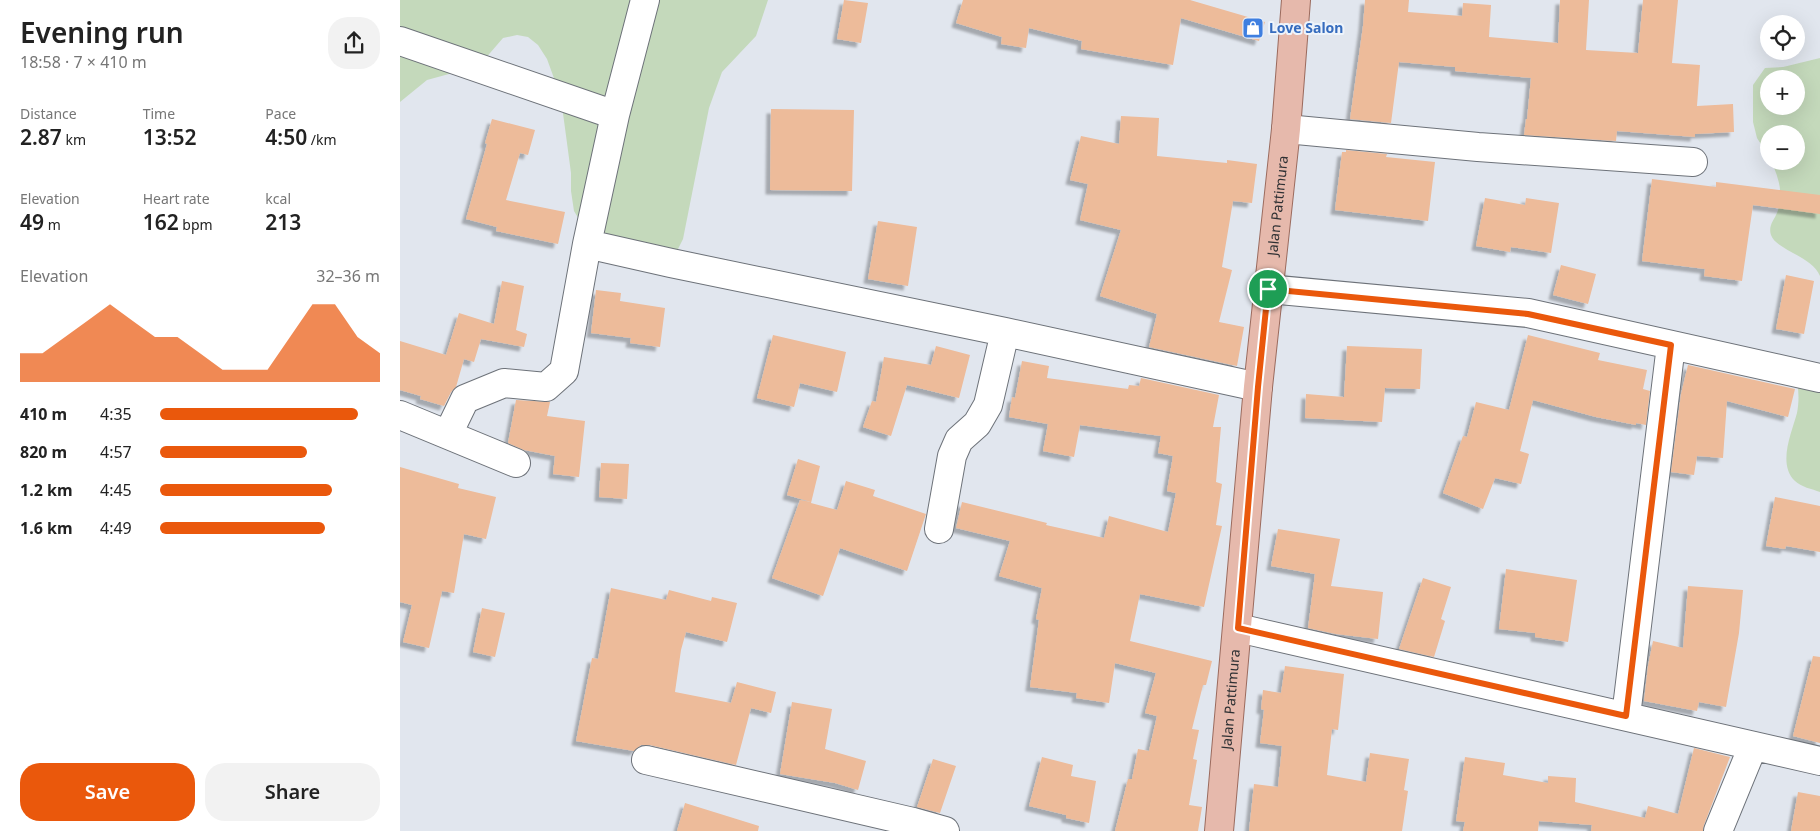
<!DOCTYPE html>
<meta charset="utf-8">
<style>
body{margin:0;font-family:"Noto Sans",sans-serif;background:#f2f2f2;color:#222;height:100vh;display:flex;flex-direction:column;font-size:19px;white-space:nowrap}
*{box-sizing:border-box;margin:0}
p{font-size:16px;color:#767676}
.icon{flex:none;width:28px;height:28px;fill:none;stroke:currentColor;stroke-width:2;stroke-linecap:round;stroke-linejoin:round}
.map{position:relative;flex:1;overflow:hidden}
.side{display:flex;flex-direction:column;background:#fff;width:400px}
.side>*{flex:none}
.fabs{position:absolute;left:1360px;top:15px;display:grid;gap:10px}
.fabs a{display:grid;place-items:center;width:45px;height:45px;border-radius:50%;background:#fff;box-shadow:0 5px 20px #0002;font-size:25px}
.pin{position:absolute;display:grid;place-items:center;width:42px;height:42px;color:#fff;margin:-21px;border:2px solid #fff;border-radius:50%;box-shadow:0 1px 5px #0007}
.round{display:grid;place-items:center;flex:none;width:52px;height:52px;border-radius:20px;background:#f2f2f2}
.overview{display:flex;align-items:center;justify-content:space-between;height:85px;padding:0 20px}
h1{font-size:28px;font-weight:600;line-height:38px}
.figures{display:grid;grid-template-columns:repeat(3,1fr);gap:8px;height:85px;padding:5px 20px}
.figures div{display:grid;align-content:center}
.figures b{font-size:21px;font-weight:600}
.figures small{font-size:14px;font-weight:400}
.figures p{font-size:14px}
.chart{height:140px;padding:10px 20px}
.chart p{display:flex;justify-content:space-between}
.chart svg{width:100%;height:90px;margin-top:5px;fill:#ea580c;opacity:.7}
.primary-button{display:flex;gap:10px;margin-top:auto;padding:10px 20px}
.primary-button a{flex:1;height:58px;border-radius:20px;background:#ea580c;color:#fff;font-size:20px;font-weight:600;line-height:58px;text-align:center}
.primary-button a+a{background:#f2f2f2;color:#222}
ul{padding:0 20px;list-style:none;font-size:16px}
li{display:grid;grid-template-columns:80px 60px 1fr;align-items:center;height:38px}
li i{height:12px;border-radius:6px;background:#ea580c}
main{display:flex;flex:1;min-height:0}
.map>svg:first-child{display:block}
.green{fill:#c4d9bb;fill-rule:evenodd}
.building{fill:#edbb9a;filter:url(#shadow)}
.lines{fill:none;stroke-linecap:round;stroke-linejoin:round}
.minor-casing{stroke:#6d7279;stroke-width:30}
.major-casing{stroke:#9b6b5e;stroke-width:30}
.minor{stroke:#fff;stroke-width:28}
.major{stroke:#e6b9ac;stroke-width:28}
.route-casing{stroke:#fff;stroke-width:10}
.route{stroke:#ea580c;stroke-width:6}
.labels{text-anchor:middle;stroke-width:4;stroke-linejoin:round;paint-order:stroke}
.shop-label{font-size:14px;font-weight:bold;fill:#366cbe;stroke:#eef4fb;text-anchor:start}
.street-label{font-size:14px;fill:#2e3033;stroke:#eef4fb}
</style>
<main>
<section class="side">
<div class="overview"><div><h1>Evening run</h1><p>18:58 · 7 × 410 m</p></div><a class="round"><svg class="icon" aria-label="share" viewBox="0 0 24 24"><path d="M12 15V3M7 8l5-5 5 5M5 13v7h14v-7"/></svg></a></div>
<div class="figures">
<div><p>Distance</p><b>2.87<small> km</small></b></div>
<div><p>Time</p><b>13:52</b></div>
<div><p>Pace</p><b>4:50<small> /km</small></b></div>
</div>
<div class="figures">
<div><p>Elevation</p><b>49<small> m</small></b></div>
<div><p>Heart rate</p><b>162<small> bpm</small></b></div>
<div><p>kcal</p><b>213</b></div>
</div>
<div class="chart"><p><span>Elevation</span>32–36 m</p>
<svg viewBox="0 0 160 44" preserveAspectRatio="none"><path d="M0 44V30L10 30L20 22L30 14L40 6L50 14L60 22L70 22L80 30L90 38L100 38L110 38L120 22L130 6L140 6L150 22L160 30V44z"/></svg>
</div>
<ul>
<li><b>410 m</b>4:35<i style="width:90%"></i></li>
<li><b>820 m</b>4:57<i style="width:67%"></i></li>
<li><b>1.2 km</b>4:45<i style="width:78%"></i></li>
<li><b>1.6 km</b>4:49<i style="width:75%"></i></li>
</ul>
<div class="primary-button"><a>Save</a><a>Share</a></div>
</section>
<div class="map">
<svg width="1420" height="831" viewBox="0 0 1420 831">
<defs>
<filter id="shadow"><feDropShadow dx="-4.5" dy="4.5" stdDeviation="1" flood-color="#0004"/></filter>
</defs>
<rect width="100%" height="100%" fill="#e1e6ee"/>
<!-- green -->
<path class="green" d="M0,0H368L356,36L322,72L309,108L283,239L271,263L183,226L174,211L171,191V173L167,143L162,106L155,81L147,59L138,45L128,37L117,35L103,38L84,60L60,71L27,80L0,102Z
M1420,58V276C1412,256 1376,250 1371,235C1368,226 1374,220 1377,213C1384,194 1379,178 1371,161H1396V134H1369V157L1357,138L1353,122V85L1365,68L1383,67ZM1369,79H1396V106H1369Z
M1420,378V492C1412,489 1401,487 1395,481C1377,464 1392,432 1397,413C1399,402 1399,392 1397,382Z"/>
<!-- building -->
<path class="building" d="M444,0L468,3L461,43L437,39Z
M563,0H790L865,22L859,41L781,18L773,65L681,49L682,41L629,28L626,48L601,44L602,37L556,23Z
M965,0H1009L1008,12L1062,16L1063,3L1091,5L1089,37L1158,43L1160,0H1189L1186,50L1238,53L1243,0H1278L1272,63L1300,65L1297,106L1333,104L1334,132L1295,134V137L1217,131L1216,141L1124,135L1126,119H1127L1131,78L1055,71V67L999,62L991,123L950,119L963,26Z
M371,109L454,110L452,191L370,190Z
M721,116L759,118L757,156L827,163V160L857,164L852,203L833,201L822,267L832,270L819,322L844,327L837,366L749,347L757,314L700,296L721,230L680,220L688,184L670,180L681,136L719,144Z
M92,119L135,130L128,155L120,153L106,200L165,212L158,244L96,231L97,227L66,219L87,144L85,143Z
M946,150L987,154L986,157L1035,162L1028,221L935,210L942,152H946Z
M1252,179L1316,187V182L1420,195V214L1353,205L1342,281L1304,276L1305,269L1242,261Z
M1085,198L1125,205L1126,198L1159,203L1151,253L1111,247L1110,252L1076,246Z
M478,221L517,227L508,286L468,279Z
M1161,265L1196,274L1188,304L1153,295Z
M1386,275L1414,281L1404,334L1376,329Z
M102,281L124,286L116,330L127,334L124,347L81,339L74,362L64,359L56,387L51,392L44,406L20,399L21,396L0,390V341L46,355L59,313L94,324Z
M196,290L221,293L220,301L265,308L260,347L230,343L231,338L191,333Z
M373,335L446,352L437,392L400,383L394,407L357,398Z
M1128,335L1200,353L1198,360L1247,370L1243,389L1250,391L1246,425L1236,423V425L1196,417L1133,400L1120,451L1129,454L1121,484L1095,478L1083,509L1043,493L1063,436L1067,437L1076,402L1109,410Z
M536,346L570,355L559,398L507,385L491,436L463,427L472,401L476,402L484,357L531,365Z
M947,346L1022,349L1020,389L985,388L982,422L905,418L906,394L944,397Z
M622,361L649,366L647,378L728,389L729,385L739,386L741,378L819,395L813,427H821L816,482L822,484L816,525L822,526L804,607L740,594L730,641L812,661L806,685H803L792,729L799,730L793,759L797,760L789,805L802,807L798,831H715L728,779H732L738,749L749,751L757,716L745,713L756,673L715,663L709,703L676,698L677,693L630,687L639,620L636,619L642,588L599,576L610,541L556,528L562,502L647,523L646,525L704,538L709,516L768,532L776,493L767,491L773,456L758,453L761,436L680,425L674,457L643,451L648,424L609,417L612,397L615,398Z
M1288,365L1395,389L1388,417L1327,401L1323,458L1297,456L1294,475L1271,472L1281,394Z
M116,400L150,402L147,416L185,421L179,477L153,474L155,456L124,450L108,443Z
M398,459L420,466L411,503L437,510L446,481L475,490L473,496L526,514L507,571L440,548L423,596L372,578L400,500L411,502L387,495Z
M201,463L229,464L227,499L199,497Z
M0,467L59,484L58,488L96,497L86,539L64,534L54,593L42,591L29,648L3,642L12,605L0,602Z
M1375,497L1420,506V552L1386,546L1385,549L1366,546Z
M878,529L940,539L931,586L983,592L978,639L936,634L908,628L915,574L871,566Z
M1106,569L1177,580L1168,642L1135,637V633L1099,629Z
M1023,578L1051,587L1041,619L1045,621L1034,657L999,649Z
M1288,586L1343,590L1339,633L1326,707L1299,702L1297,711L1244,701L1248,666L1253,641L1283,648Z
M211,588L266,600L269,590L311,601L312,597L337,603L327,642L286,632L281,650L275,692L331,703L337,682L376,692L371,713L351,708L336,765L250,745H241L234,751L176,741L192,658L198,659Z
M82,608L105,613L95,657L73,652Z
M1413,656L1420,657V743L1393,736Z
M885,666L944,674L938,730L932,729L927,775L966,782L970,753L1009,759L1004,790L1008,791L1002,831H849L854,784L878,787L882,746L860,743L864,710L861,709L863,690L881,693Z
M392,702L432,709L425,749L466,761L458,790L435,783L380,774Z
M1294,748L1330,757L1304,825L1303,831H1191L1192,825L1139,821L1138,831H1063L1065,822L1056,821L1065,757L1105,763L1103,775L1148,783V776L1176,778L1175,802L1245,818L1248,806L1278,814Z
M642,757L673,765L671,776L696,781L689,823L666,818V815L629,806Z
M533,759L556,766L540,813L517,807Z
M1398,792L1420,796V831H1391Z
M285,803L359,826L358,831H277Z"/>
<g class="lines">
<!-- minor casing -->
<g class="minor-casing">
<path id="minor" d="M0,41L215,115
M886,129L1078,147L1293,162
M187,244L271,263L605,332L858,387
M868,289L1128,313L1420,378
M0,415L116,463
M48,434L65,399L104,383L146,387L164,371L187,244L215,115L245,0
M539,529L552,456L559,440L577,424L588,405L605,332
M838,628L1420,761
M1226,716L1271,345
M246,760L513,822L545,831
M1318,831L1353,746"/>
</g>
<!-- major casing -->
<g class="major-casing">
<g id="major">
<path id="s1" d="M819,831L858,387L886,129L896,0"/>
</g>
</g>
<!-- minor -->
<use href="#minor" class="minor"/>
<!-- major -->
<use href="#major" class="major"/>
</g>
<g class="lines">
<!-- route casing -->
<g class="route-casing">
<path id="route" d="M868,289L1128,314L1271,345L1226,716L838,628L858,387Z"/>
</g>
<!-- route -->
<use href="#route" class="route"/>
</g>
<!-- icons -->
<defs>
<g id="shop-square" transform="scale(1.125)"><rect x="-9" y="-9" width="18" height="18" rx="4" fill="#3f7fe0" stroke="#eef4fb"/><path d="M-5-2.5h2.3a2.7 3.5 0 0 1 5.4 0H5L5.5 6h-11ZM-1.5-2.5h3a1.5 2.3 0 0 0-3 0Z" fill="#fff"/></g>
</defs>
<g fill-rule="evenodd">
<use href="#shop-square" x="853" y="28"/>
</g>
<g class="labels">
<!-- shop labels -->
<g class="shop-label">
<text x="869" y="33">Love Salon</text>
</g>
<!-- street labels -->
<g class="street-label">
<text dy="5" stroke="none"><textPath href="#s1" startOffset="628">Jalan Pattimura</textPath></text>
<text dy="5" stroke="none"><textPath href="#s1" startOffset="132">Jalan Pattimura</textPath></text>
</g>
</g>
</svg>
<div class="fabs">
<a><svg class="icon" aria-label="locate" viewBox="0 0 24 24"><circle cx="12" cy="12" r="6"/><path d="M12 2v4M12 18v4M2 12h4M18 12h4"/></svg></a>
<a>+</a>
<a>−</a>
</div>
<div class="pin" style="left:868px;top:289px;background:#1e9e55"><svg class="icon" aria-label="arrive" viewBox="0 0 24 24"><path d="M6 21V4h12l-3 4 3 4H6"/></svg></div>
</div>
</main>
